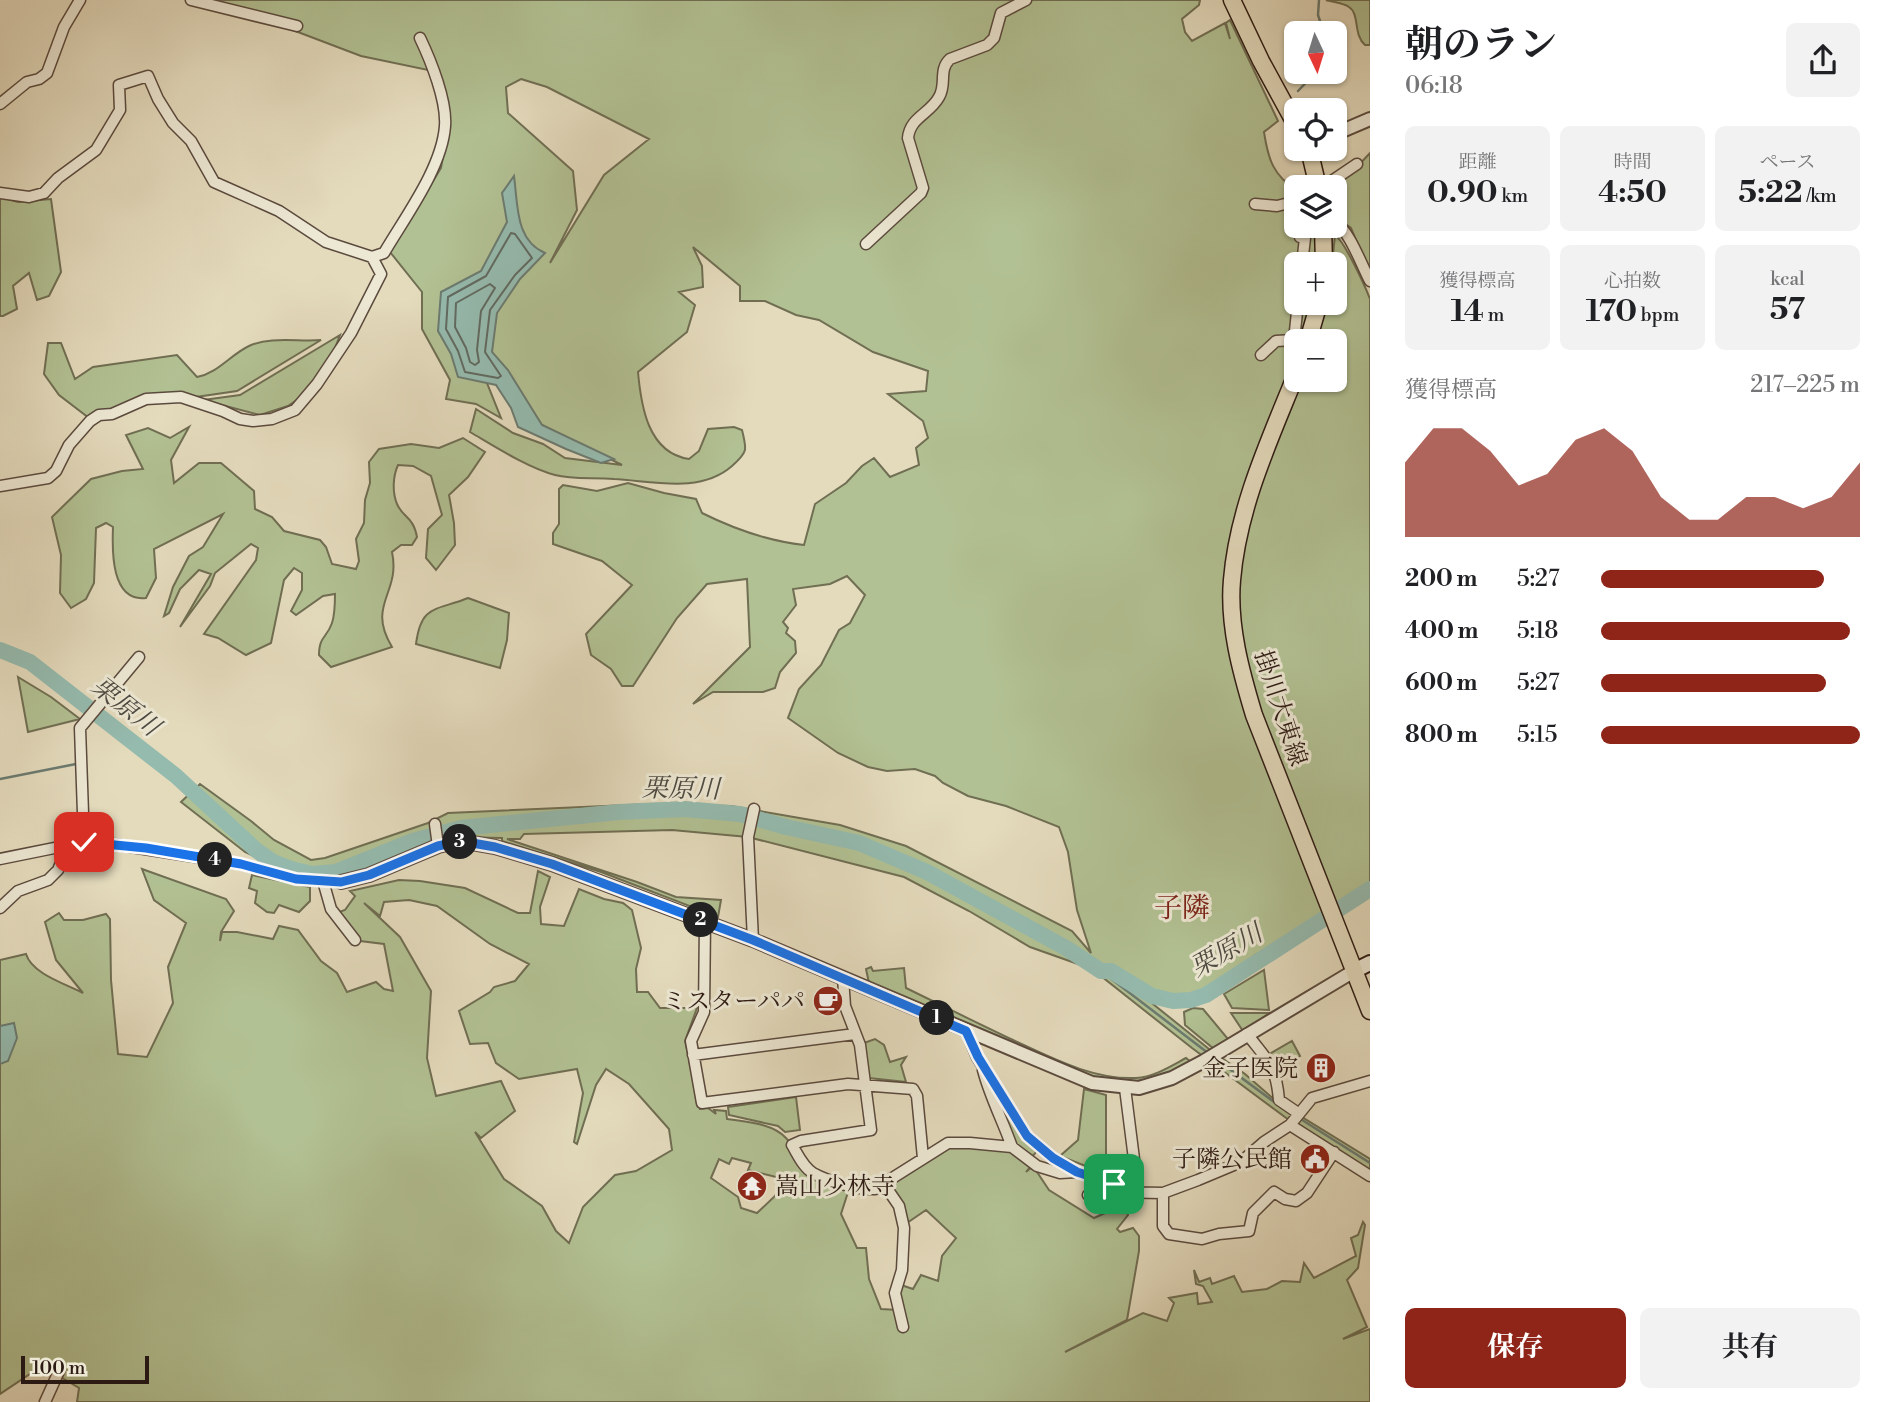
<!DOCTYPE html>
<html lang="ja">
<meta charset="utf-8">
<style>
body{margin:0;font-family:"Libre Bodoni","Noto Serif JP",serif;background:#f2f2f2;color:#202124;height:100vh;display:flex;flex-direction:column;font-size:26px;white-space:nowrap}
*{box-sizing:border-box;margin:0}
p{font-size:23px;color:#757577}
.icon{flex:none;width:38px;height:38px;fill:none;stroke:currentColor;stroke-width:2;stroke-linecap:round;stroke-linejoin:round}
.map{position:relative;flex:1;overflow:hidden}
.side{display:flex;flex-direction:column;background:#fff;width:525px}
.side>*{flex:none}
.needle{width:46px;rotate:176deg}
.controls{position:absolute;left:1284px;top:21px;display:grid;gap:14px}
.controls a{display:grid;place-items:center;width:63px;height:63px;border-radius:10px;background:#fff;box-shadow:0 2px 5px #0004;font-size:35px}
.scale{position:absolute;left:21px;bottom:18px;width:128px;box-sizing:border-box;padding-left:7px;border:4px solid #2d1a13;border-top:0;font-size:19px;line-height:24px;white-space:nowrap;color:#2d1a13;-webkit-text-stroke:5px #ede8d4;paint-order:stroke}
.pin{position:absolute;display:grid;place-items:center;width:60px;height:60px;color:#fff;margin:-30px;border-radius:14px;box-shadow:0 4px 10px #0006}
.km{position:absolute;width:35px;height:35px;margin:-18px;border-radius:50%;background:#222;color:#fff;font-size:19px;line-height:35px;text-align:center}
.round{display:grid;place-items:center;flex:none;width:74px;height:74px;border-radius:10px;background:#f2f2f2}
.overview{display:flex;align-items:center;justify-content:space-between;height:119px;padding:0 35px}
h1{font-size:38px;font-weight:700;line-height:52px}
.figures{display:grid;grid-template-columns:repeat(3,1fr);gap:10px;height:119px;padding:7px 35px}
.figures div{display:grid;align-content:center;border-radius:10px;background:#f2f2f2;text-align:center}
.figures b{font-size:30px;font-weight:700}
.figures small{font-size:19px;font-weight:400}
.figures p{font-size:19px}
.chart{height:196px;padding:14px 35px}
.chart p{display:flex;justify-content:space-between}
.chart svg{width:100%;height:126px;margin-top:7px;fill:#8f2418;opacity:.7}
.primary-button{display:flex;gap:14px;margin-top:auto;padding:14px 35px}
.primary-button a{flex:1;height:80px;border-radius:10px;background:#8f2418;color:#fff;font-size:28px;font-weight:700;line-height:80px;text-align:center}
.primary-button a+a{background:#f2f2f2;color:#202124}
ul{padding:0 35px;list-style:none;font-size:23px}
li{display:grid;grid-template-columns:112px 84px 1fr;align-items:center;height:52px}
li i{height:18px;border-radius:9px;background:#8f2418}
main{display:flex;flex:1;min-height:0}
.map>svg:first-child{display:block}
.green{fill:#b2c193;stroke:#706e53;stroke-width:2;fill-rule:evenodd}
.water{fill:#95bbaf;stroke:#6b7b71;stroke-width:2}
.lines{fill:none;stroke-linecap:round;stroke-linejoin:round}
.shore{stroke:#616a61;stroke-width:2}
.stream{stroke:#6b7b71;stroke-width:2.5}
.river{stroke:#95bbaf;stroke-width:16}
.minor-casing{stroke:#5b4a3e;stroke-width:13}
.tertiary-casing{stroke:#5b4a3e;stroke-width:16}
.secondary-casing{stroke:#2d1a13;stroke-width:18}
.primary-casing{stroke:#2d1a13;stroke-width:19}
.minor{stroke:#ede8d4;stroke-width:10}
.tertiary{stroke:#ede8d4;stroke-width:12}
.secondary{stroke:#ede8d4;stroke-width:14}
.primary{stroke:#e4dbbd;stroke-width:16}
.route-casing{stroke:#fff;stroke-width:14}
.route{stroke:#1a73e8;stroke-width:9}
.labels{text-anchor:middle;stroke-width:6;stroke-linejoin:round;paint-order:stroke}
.street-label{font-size:24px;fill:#2d1a13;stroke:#ede8d4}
.poi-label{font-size:24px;fill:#2d1a13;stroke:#ede8d4;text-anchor:end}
.water-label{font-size:26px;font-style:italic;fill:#4c4a42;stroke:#ede8d4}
.quarter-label{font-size:28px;fill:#7a1f14;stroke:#ede8d4}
</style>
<main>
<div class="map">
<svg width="1370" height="1402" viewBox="0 0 1370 1402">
<rect width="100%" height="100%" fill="#e4dbbd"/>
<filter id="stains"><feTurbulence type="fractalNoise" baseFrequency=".00286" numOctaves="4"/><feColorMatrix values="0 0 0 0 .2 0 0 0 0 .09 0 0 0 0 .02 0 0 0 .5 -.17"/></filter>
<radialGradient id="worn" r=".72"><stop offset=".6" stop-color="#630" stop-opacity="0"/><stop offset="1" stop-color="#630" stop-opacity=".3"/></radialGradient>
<!-- green -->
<path class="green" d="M207,0H1200L1199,5L1182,19L1185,32L1192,41L1225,23L1230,39L1226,23L1230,20L1278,121L1264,132C1268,159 1273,175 1297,191V226H1316L1317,264H1297V303H1335V264H1332L1335,235C1345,242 1365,286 1370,299V885L1342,901L1311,925L1255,955L1230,974L1189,998L1162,997L1113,970L1127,980L1143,996L1209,1049L1245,1074L1276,1101L1370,1159V1172L1297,1126L1192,1048L1092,969L1030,947L969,911L904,877L748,837L672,830L524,834L520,839H507L637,882L676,897L721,900L718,917L601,872L502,841V838L453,837L415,848L358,872L328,878L291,874L245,852L181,802L200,784L251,821L274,840L311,860L325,858L428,823L448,813L651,804L731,806L840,825L906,846L1072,931L1091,953L1077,910L1068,852L1059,827L1006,806L968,796L943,783L935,776L915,769L887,771L868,767L838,753L788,718L799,689L821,665L839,630L850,623L865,595L847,576L830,584L793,589L796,605L783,622L788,628L786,633L795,641L796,653L780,672L775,688L763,692H713L693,704L750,647L747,579L707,584L677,618L633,686H622L611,669L591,655L586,634L632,585L602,561L553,544V533L559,524V489L563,485L597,491L628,483L664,493L696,499L702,513C734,529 769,541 804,545L815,504L846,483L862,466L874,458L890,477L919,465L916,448L928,438L923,421L888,394L926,391L928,371L873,352L819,320L796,315L765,301H740V286L693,247L702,266L703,287L679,292L695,305L687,332L638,372C641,406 648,453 689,459L699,451L708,429L734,427L742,430C747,450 748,452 732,466C700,494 653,481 614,479C595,477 573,480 555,475C528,468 494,446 470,432L476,409L513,433L543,444L565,458L622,465L542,425L499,361L487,383L501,418L476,404L446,399L450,380L422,329V292L390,252L441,168L449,121L438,72L361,56L261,18ZM521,79L547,87L649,139L604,175L550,263L577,210L573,171L508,113L506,87ZM1297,341H1335V380H1297Z
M1326,0H1370V45H1365C1353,35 1360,14 1349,7C1344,3 1332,2 1326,0Z
M1370,153V274L1351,228L1335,217V187H1333V183L1357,167Z
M0,197L18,202L51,199L61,272L49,296L37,300L29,273L13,286L17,309L3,316H0Z
M340,335L332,356L304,395L288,406L260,415L203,400L240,395Z
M321,340L237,391L100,411L89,418L59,395L44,374L48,343H61L75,379L93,367L177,355L197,377C218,373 230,355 249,346C270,336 299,342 321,340Z
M189,427L171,460L174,483L199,463H221L254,491L255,509L272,517L284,531L320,540L326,547L332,564L356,569L359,561L356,539L364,523L365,500L370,483L369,462L379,449L411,444L439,448L463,438L485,452L468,477L449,495L454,523L455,545L436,570L426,558L428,529L442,515L431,476L413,466L398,465C393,476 392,492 397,504C403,518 413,516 417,537L412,545H401L392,552C401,594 366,604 392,647L331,667L319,655C319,636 327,638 332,623C335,614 335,604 335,594L323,596L296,615L291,611L302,590V573L294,568L284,580L271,643L246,655L218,638L204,634L256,560L258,548L251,544L215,573L210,586L180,627L211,574L199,570L180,589L169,613L164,616L173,587L189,556L203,547L223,514L154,549L156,578L146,598C111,602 112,551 113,527L106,523L96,528L94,583L86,599L71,608L60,593L61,555L52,517L91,479L122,471L143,469L126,435L148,428L170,438Z
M468,598L509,613L507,640L500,668L416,644C421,604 436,611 468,598Z
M18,677L51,697L80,719L28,732Z
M142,869L226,899L234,911L221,932L220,941L222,932H237L273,939L279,926L298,930L321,961L337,973L347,992L376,982L384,989L393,991L384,944L360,941L339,912L345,910L355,896L350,891L399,880L420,881L465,888L518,913H530L538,871L550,877L540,907L541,924L564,926L579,889L604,899L623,903L632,910L641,948L636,969L637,992H648L660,1008H697L685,1041L700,1109L708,1108L716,1114L714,1110L726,1111L727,1119C746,1122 772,1123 786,1138C794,1146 800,1160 809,1169C819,1178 837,1183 849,1189L841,1214L857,1248H866L869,1279L881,1309L898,1310V1284L913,1289L921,1275L938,1281L942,1256L956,1238L926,1210L904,1225L886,1187L946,1144L1012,1147L1033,1164L1026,1172L1033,1166L1049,1190L1094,1218L1125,1204L1128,1215L1117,1229L1120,1232L1133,1228L1139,1236V1251L1127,1320L1065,1352L1143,1313L1167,1321L1174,1303L1169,1298L1197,1293L1198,1304L1212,1302L1203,1286L1196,1284L1194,1270L1199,1282L1210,1278L1212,1284L1234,1276L1242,1292L1267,1289L1282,1281L1300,1282L1304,1263L1314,1278L1356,1256L1351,1238L1358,1235L1363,1222L1365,1225L1358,1268L1347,1280L1367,1327L1343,1339L1370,1329V1402H77L79,1388L42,1366L0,1394V960L26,954C32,974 66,984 83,993L56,960L45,922L59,913L64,920H83L106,914L110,919L111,980L118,1054L147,1057L173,1003L168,967L186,923L154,900ZM409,900L437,906L490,944L529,964L515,981L494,987L490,992L459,1011L470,1044L488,1043L496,1063L519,1079L577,1069L583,1093L574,1142L577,1144L596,1085L606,1069L629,1084L669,1129L672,1150L636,1171L615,1175L583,1207L569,1243L556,1231L542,1206L504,1179L475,1132L481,1138L515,1111L501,1081L436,1096L427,1058L431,991L400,937L364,903L380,916L384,902ZM732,1158L751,1163L748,1170L784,1179L775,1196L757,1213L741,1208L738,1197L711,1178L719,1159L729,1164Z
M252,875L310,887V901L299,912L279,905L274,913L267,912L255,903L257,891L249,888Z
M871,967L873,971L904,968L906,988C941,1005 977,1023 1013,1040C1052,1058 1093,1080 1136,1078C1154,1077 1171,1066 1186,1058L1191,1062C1148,1084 1133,1085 1086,1076L869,983L866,969Z
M1264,970L1269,1010L1232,1008L1224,994Z
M1193,1008L1203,1009L1228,1039L1214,1049L1185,1025L1184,1012Z
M1231,1013H1270L1243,1031Z
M875,1039L884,1045L890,1062L906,1057L901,1065L906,1082L869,1078L864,1043Z
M1292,1041L1300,1056L1278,1070L1266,1056Z
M1084,1089L1106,1095V1174L1060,1156L1078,1140Z
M796,1097L800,1130L785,1132L778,1126L729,1115L728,1107Z
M1004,1101L1038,1150L1031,1158L1015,1147L998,1105Z"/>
<!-- water -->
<path class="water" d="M514,176C518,205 515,240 545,253L520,279L497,313L492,352L508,370L542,425L614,459L601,463L566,449L518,427L511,408L496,385L458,377L451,354L438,331L441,292L481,271L507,222L502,193Z
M14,1023L17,1038L8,1061L0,1064V1026Z"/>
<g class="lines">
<!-- shore -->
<path class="shore" d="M511,233L515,234L532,258L515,275L490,310L485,352L501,376L498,378L465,372L458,351L446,329L448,297L486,276Z
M490,284L495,288L481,311L477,350L479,362L475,365L470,362L466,348L455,327L456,303Z"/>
<!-- stream -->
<path class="stream" d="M1319,0L1318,15L1324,33
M1298,91L1316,72
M0,779L76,764
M1101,971L1208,1053
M1216,1059L1281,1107
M1299,1118L1370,1163"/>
<!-- river -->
<path class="river" d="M0,650L30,662L176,776L256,850L273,862L291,869L312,874L336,872L413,841L461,828L619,812L685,809L740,814L786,827L859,843L927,872L1066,948L1101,971H1111L1152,996L1173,1001L1191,1000L1206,995L1370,889"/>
<!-- minor casing -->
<g class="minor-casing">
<path id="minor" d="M191,0L297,26
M0,104L27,82L39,79L47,73L64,27L80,0
M1323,187L1357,164
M0,193L29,197L44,193L58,178L96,150L120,110L119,85L148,76L158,99L173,123L191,141L214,182L279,211L326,242L372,257L384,253C405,217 442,168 445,126C447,101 431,61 420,38
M1255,204L1277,206L1297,201
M1335,222C1349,230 1362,266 1370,281
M1301,226L1300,237L1305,238L1302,264
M866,244L921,193L923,188L908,138C910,117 930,114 939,97C947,84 938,70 950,59L987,45L994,38L1001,13L1026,0
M1261,355L1276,341L1294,340L1298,303
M0,486L48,478L56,471L69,445L90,421L99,415L112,414L146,399L181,397L223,411L240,419L253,421L272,419L295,410L317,384L351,333L381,274L372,257
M435,824L438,846
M84,842L80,728L139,657
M0,859L84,842H99L241,864L296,879L341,882
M323,881L331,909L355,940
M0,908L18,891L48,880L58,870L68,846
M705,922L704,1012L691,1041L702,1103L848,1084L913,1089L917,1096L923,1158
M753,940L748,837L754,809
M843,978L845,1006L860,1045L871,1130L801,1141L792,1145C798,1155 803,1167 813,1173C827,1181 859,1190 875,1189L948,1143H970L1012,1147L1037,1166L1060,1173L1077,1172L1095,1176L1135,1192
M966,1031L977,1057L1027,1136L1053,1158L1077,1172
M1247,1034C1268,1061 1276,1065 1279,1100L1298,1113
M693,1055L855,1034
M983,1070C990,1097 1003,1121 1012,1147
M1125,1088L1134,1159L1123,1162L1126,1188
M1290,1125L1370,1176
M884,1184L899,1206L904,1228L902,1270L895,1293L903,1327
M1163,1193V1226L1169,1234L1202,1239L1219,1234L1249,1231L1253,1213L1274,1192L1285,1199L1296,1201L1307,1193L1334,1152
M1088,1195L1108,1192L1163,1193L1198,1180L1241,1162L1264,1142L1290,1125L1312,1098L1370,1081
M45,1402L60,1369"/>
</g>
<!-- tertiary casing -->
<g class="tertiary-casing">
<path id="tertiary" d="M1335,134L1370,119
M341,882L369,875L438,846L461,841L495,847L552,864L753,940L1092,1083L1139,1088L1172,1078L1204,1061L1354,971"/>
</g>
<!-- secondary casing -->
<g class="secondary-casing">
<path id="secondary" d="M1354,971L1370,963"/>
</g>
<!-- primary casing -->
<g class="primary-casing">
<path id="primary" d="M1232,0L1261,61L1297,127
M1309,149L1318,187
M1323,226L1324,264
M1308,341L1319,303
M1297,372C1270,439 1238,507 1232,580C1228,625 1241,672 1254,715L1370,1011"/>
</g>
<!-- minor -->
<use href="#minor" class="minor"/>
<!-- tertiary -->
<use href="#tertiary" class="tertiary"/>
<!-- secondary -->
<use href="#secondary" class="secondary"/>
<!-- primary -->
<use href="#primary" class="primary"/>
</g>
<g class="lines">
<!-- route casing -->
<g class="route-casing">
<path id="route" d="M84,842L146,848L241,864L296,879L341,882L369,875L438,846L461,841L495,847L552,864L753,940L966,1031L978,1057L1027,1136L1053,1158L1077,1172L1114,1184"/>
</g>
<!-- route -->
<use href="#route" class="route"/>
</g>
<!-- icons -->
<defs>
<g id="cafe-disc" transform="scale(1.575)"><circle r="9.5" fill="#8f2418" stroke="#ede8d4"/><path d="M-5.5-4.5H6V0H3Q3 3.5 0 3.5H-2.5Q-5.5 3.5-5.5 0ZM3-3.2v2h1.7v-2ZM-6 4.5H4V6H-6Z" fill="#fff"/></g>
<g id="building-disc" transform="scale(1.575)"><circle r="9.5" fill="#8f2418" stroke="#ede8d4"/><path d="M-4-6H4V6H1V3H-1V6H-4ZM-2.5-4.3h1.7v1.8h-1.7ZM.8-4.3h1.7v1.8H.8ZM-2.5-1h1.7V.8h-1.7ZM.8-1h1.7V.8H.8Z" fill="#fff"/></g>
<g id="civic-disc" transform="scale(1.575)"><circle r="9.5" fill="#8f2418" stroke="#ede8d4"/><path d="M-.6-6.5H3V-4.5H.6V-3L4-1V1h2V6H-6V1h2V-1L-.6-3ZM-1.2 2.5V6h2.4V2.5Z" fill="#fff"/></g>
<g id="temple-disc" transform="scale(1.575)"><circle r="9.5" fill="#8f2418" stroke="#ede8d4"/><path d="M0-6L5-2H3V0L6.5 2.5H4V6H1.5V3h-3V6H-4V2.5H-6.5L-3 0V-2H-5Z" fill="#fff"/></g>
</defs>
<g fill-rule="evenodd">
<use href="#cafe-disc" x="828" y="1001"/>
<use href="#building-disc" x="1321" y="1068"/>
<use href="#civic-disc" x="1315" y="1159"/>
<use href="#temple-disc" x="752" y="1186"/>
</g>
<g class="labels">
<!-- street labels -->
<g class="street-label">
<text transform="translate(1281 708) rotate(72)" y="8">掛川大東線</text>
</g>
<!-- poi labels -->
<g class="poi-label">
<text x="805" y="1009">ミスターパパ</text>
<text x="1298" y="1076">金子医院</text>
<text x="1292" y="1167">子隣公民館</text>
<text x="775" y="1194" text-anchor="start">嵩山少林寺</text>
</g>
<!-- water labels -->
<g class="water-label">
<text transform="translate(126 706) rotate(38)" y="9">栗原川</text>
<text transform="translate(681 788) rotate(1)" y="9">栗原川</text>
<text transform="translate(1226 950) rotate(-30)" y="9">栗原川</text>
</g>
<!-- quarter labels -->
<g class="quarter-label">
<text x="1182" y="917">子隣</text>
</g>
</g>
<rect width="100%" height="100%" filter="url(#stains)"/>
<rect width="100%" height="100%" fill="url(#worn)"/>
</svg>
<div class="controls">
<a><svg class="needle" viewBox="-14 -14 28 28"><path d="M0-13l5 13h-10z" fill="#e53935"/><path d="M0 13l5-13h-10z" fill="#757577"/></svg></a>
<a><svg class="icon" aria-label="locate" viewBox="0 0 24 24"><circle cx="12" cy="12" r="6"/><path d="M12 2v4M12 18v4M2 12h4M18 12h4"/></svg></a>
<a><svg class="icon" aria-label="layers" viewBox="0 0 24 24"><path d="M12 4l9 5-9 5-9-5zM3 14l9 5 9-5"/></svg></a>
<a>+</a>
<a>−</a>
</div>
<div class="scale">100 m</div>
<div class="pin" style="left:1114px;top:1184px;background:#1e9e55"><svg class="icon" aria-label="arrive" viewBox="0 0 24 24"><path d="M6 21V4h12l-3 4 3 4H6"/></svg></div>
<div class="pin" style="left:84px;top:842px;background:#d93025"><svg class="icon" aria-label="check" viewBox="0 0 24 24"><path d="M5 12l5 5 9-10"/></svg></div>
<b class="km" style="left:937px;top:1018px">1</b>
<b class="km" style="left:701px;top:920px">2</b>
<b class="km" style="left:460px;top:842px">3</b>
<b class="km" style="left:215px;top:860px">4</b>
</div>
<section class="side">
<div class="overview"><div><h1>朝のラン</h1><p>06:18</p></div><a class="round"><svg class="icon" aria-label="share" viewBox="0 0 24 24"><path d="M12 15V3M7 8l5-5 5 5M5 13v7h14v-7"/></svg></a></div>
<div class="figures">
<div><p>距離</p><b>0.90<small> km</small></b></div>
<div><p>時間</p><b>4:50</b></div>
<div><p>ペース</p><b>5:22<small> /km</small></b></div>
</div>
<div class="figures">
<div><p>獲得標高</p><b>14<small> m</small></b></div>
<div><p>心拍数</p><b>170<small> bpm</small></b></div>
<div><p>kcal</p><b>57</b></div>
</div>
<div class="chart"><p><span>獲得標高</span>217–225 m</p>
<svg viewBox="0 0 160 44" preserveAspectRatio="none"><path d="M0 44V18L10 6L20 6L30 14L40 26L50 22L60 10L70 6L80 14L90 30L100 38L110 38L120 30L130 30L140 34L150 30L160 18V44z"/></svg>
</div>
<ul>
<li><b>200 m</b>5:27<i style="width:86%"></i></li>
<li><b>400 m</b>5:18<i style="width:96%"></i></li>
<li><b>600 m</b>5:27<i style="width:87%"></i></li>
<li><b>800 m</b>5:15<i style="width:100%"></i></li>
</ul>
<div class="primary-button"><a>保存</a><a>共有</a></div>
</section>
</main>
